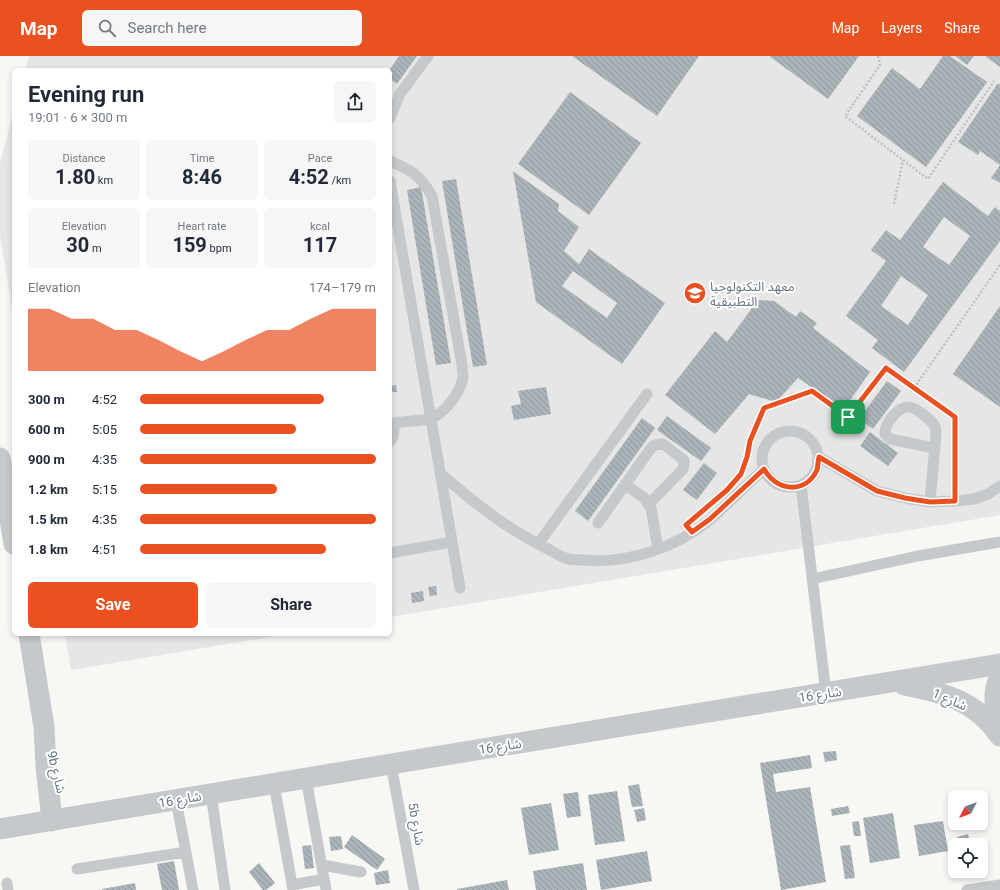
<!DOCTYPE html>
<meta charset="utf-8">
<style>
body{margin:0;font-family:Roboto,"Noto Sans Arabic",sans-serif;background:#f6f6f7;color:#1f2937;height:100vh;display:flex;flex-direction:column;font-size:15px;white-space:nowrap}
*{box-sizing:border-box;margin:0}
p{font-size:13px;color:#747a83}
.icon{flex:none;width:22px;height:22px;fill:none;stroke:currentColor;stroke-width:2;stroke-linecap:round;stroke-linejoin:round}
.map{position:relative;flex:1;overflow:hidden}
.drawer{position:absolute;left:12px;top:12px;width:380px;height:568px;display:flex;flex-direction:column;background:#fff;border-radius:6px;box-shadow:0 2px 6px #0003}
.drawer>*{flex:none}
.needle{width:26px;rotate:228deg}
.tools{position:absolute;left:948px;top:734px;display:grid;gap:8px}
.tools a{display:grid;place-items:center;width:40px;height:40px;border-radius:6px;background:#fff;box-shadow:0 2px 6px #0003;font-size:20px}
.pin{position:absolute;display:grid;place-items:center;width:34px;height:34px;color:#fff;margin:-17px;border-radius:8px;box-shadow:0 2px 6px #0006}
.round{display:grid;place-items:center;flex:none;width:42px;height:42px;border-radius:6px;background:#f6f6f7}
.summary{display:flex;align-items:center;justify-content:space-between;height:68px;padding:0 16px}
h1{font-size:22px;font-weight:700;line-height:30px}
.metrics{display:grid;grid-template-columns:repeat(3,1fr);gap:6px;height:68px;padding:4px 16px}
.metrics div{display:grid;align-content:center;border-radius:6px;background:#f6f6f7;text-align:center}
.metrics b{font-size:20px;font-weight:700}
.metrics small{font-size:11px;font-weight:400}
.metrics p{font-size:11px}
.chart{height:112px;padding:8px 16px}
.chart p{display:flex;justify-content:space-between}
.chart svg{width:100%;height:72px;margin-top:4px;fill:#ea5121;opacity:.7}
.action{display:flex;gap:8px;margin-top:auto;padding:8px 16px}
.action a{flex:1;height:46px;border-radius:6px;background:#ea5121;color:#fff;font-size:16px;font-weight:700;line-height:46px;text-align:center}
.action a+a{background:#f6f6f7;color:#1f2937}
ul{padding:0 16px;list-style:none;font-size:13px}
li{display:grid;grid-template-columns:64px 48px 1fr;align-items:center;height:30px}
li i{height:10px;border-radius:5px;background:#ea5121}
header{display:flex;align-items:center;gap:24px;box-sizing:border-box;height:56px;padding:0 20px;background:#ea5121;color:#fff}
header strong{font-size:19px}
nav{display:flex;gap:22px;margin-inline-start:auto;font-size:14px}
.search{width:280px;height:36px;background:#f6f6f7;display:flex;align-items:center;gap:10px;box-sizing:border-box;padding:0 14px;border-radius:6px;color:#747a83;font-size:15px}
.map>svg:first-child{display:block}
.built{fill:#e5e6e5}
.building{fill:url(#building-back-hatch);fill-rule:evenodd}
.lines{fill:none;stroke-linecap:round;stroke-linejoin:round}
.path{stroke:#bec1c3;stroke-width:2.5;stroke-dasharray:2 2;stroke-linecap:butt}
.service{stroke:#c5c9cc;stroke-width:11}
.minor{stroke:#c5c9cc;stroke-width:21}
.route-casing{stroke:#fff;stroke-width:8}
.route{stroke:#ea5121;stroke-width:5}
.labels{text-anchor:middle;stroke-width:4;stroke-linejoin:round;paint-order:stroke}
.poi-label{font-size:13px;fill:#657786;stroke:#fff;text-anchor:start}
.street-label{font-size:13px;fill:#657786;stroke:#fff}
</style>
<header>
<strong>Map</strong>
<div class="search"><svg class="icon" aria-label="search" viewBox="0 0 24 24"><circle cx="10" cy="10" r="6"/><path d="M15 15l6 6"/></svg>Search here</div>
<nav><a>Map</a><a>Layers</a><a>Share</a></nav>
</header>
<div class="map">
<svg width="1000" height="834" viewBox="0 0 1000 834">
<defs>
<pattern id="building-back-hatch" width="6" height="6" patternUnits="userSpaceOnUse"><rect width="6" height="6" fill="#abb4b9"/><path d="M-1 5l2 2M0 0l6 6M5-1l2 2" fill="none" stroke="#8f979c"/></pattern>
</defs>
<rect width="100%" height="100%" fill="#f7f7f4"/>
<!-- built -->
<path class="built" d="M29,0H1000V459L390,561V14H25Z
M14,54V265L0,179V107Z
M65,578H288L71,614Z"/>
<!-- building -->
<path class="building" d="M399,0H417L397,28L390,23V13Z
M572,0H699L657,60Z
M769,0H859L828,43Z
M943,0H950L987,26L926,111L857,60L892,12L920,33Z
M955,0H974L967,9Z
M985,0H1000V11Z
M998,27L1000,29V109L980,95L978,99L958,86Z
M570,36L641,87L589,159L518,108Z
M1000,109V127L991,122Z
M513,115L559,148L558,155L579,171L564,195L579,208L589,193L665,247L622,308L536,246ZM573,215L617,247L607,262L562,230Z
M456,123L487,309L473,311L442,125Z
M943,126L988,160L995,151L1000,155V185L904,316L872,292L878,284L846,260L886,205L871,194L886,174L900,184ZM944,161L970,180L949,209L923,191ZM901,220L928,239L908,269L881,250Z
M421,131L451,307L436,309L407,134Z
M758,244L774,245L796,261L800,255L817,267L813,272L870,316L844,353L798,322L776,346L749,338L715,378L665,339L715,275L727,286Z
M1000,250V351L953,318Z
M887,325L901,335L873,373L859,363Z
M396,329L397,336H390V330Z
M546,331L551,358L514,364L511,350L521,348L518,335Z
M667,360L711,392L701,405L657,374Z
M642,362L655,372L588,465L575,455Z
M870,376L898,397L888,410L860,390Z
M704,407L717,417L697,444L683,434Z
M436,530L437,539L430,540L428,531Z
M423,535L424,545L412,547L411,537Z
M836,695L837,704L825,706L823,696Z
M810,699L812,712L773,718L776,736L810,731L826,826L781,834L760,707Z
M639,728L643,750L632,751L628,730Z
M617,735L625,785L595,789L588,739Z
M578,736L581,760L567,762L563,738Z
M551,747L559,794L529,799L521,752Z
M848,750L850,757L832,760L831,753Z
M644,752L646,764L637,766L634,754Z
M893,757L900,802L870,807L863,762Z
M859,765L861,780H854L852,766Z
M943,765L948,795L919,800L914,769Z
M968,778L971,789H959L957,781Z
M352,779L385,803L377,814L344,791Z
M341,780L343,793L331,795L329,781Z
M311,789L314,812L305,813L302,790Z
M850,789L855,822L845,823L840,790Z
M647,795L652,825L601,834L596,804Z
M174,805L179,834H162L157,808Z
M259,807L275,827L266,834H263L249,816Z
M583,807L587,834H536L533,815Z
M388,814L390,827L376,829L374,817Z
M507,824L509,834H457V833Z
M135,827L136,834H102V833Z"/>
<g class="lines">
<!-- path -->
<path class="path" d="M878,0L880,9L845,60L928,123L994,25
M894,148L903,104
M914,332L1000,209
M743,412L747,401L750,385L764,352L812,335L848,361L886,312L955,361V431"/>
<!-- service -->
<path class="service" d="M390,62L400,38L428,0
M390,105C412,115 419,118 432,140L462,309C462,313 463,317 463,321C461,336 444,359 429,363C418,365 406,365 395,367
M390,125L460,532
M390,367H395L393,381L390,386
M762 403a28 28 0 1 1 56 0a28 28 0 1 1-56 0Z
M819,401L877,435L905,442L930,446L955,445L974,443L988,438L1000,430
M440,417C473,446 507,473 546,492C553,496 561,501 568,503C573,504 579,504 583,504C628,508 676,492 711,463C729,447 746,429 764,413
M625,428L644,442L651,452L658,493
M801,429L826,637
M930,446L936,378C936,375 936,372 934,369C931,364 914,350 908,351C898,351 884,368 885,378L890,383L934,392
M598,467L651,392L655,389L663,388L684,404V409L683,413L649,448
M538,488L647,338
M390,497L452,486
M812,523L918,500L1000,486
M391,708L414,834
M306,722L326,834
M274,728L293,834
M211,738L225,834
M176,744L193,834
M322,809L361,816
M77,813L186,796
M7,827L8,834
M292,829L324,823
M967,834L1000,829"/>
<!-- minor -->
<path class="minor" d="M0,402L14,488
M29,578L44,671L46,710L52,765
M1000,621C991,637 996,654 1000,670
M904,629C945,637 975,644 1000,680
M0,773L391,708L1000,608"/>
</g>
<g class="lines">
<!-- route casing -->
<g class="route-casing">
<path id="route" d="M886,312L955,361V445L930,446L905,442L877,435L819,401C818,405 818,410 817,414C805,439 776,435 764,413L710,463L692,476L686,469L727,434L741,418L747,401L750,385L764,352L812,335L848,361Z"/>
</g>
<!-- route -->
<use href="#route" class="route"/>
</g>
<!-- icons -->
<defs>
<g id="university-disc" transform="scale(1.15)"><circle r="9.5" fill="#ea5121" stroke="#fff"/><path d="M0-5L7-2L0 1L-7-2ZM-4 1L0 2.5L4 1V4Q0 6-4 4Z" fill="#fff"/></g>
</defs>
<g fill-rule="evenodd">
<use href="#university-disc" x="695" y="237"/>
</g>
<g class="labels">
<!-- poi labels -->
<g class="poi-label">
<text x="710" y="235">معهد التكنولوجيا<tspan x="710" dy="15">التطبيقية</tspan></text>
</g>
<!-- street labels -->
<g class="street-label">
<text transform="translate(820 638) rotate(-9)" y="5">شارع 16</text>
<text transform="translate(950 643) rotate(23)" y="5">شارع 1</text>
<text transform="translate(500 690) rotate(-9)" y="5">شارع 16</text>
<text transform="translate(57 716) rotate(76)" y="5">9b شارع</text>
<text transform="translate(180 743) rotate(-10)" y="5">شارع 16</text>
<text transform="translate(417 768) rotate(80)" y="5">5b شارع</text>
</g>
</g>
</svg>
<div class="tools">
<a><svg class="needle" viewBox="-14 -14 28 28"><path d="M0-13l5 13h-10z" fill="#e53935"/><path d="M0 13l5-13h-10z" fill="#747a83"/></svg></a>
<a><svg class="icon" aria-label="locate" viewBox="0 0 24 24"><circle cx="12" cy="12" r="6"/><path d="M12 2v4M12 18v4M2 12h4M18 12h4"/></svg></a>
</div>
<div class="pin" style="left:848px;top:361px;background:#1e9e55"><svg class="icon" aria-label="arrive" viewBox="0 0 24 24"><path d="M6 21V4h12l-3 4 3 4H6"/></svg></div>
<section class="drawer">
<div class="summary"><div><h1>Evening run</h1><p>19:01 · 6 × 300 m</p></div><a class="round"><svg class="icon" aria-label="share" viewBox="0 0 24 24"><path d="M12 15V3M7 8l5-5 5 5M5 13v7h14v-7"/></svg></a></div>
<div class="metrics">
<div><p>Distance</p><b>1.80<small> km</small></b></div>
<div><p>Time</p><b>8:46</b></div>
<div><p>Pace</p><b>4:52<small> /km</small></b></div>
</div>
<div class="metrics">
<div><p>Elevation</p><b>30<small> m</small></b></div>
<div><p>Heart rate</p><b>159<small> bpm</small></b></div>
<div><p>kcal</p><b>117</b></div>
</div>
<div class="chart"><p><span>Elevation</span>174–179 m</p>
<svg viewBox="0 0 160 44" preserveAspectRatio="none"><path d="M0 44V6L10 6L20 12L30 12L40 19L50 19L60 25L70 32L80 38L90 32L100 25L110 19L120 19L130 12L140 6L150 6L160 6V44z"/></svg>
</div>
<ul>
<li><b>300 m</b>4:52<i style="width:78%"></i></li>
<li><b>600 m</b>5:05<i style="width:66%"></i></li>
<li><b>900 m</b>4:35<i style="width:100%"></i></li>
<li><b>1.2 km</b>5:15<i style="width:58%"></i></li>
<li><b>1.5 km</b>4:35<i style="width:100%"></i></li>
<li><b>1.8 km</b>4:51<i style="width:79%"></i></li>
</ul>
<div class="action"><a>Save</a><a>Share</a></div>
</section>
</div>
